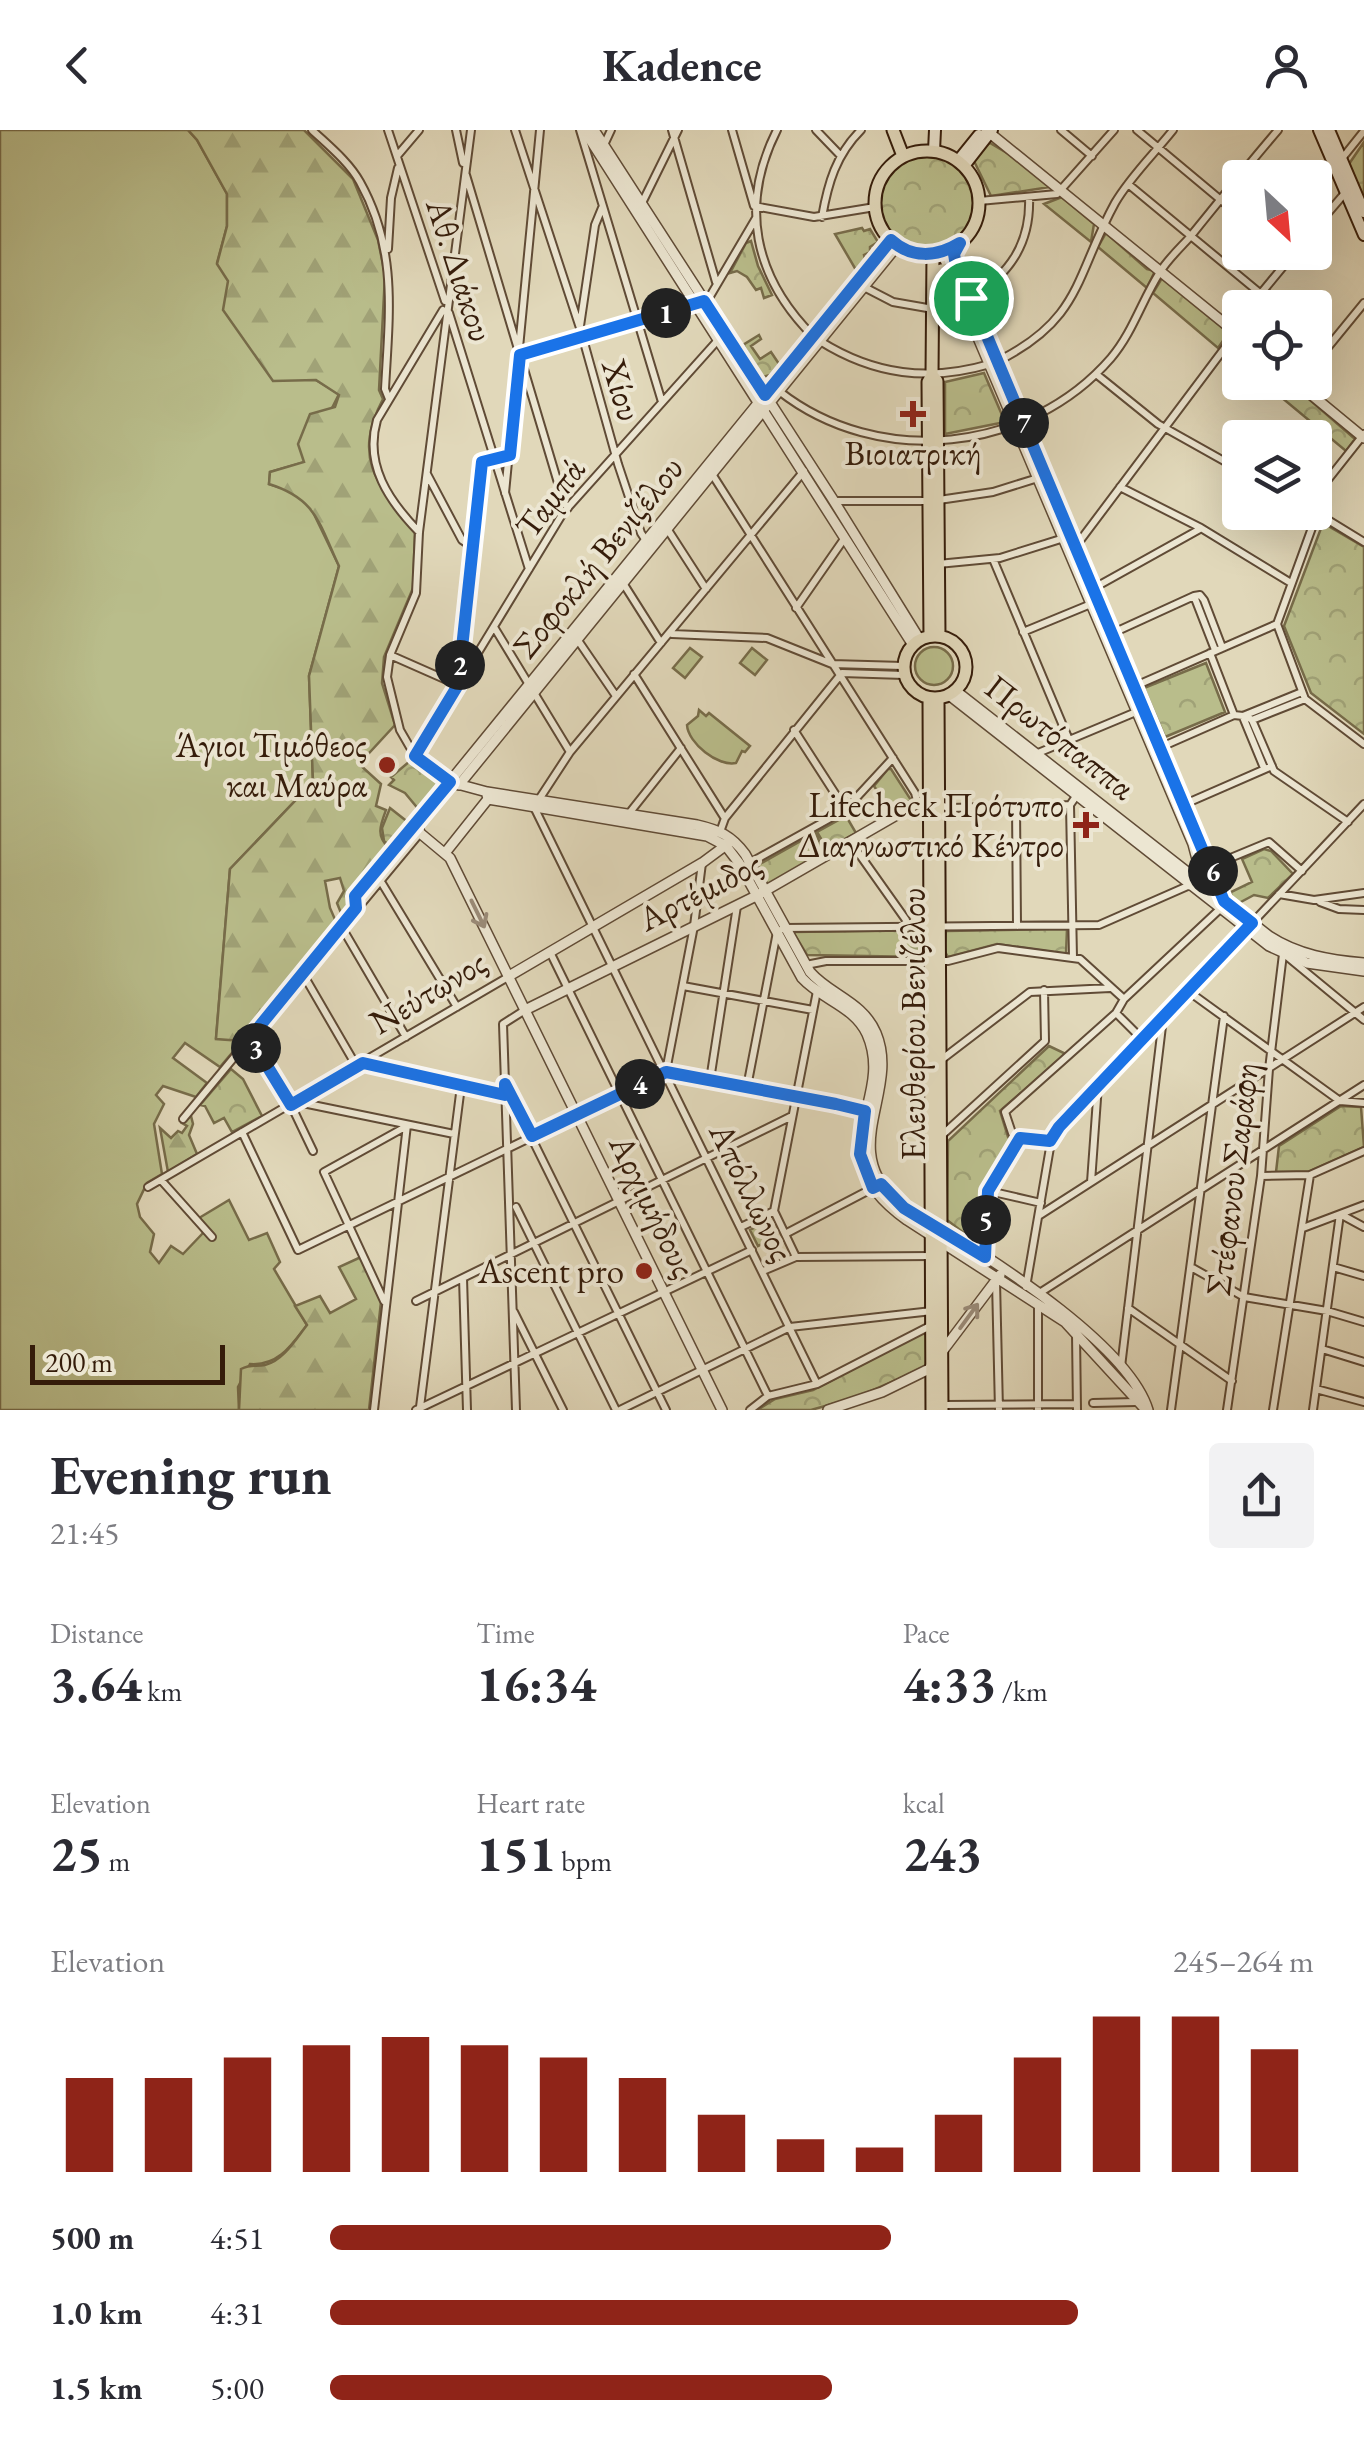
<!DOCTYPE html>
<meta charset="utf-8">
<style>
body{margin:0;font-family:"EB Garamond",serif;background:#f2f2f3;color:#2b2b33;height:100vh;display:flex;flex-direction:column;font-size:38px;white-space:nowrap}
*{box-sizing:border-box;margin:0}
p{font-size:32px;color:#7c7c81}
.icon{flex:none;width:55px;height:55px;fill:none;stroke:currentColor;stroke-width:2;stroke-linecap:round;stroke-linejoin:round}
.map{position:relative;height:1280px;overflow:hidden}
.side{display:flex;flex-direction:column;background:#fff;flex:1}
.side>*{flex:none}
.needle{width:65px;rotate:154deg}
.buttons{position:absolute;left:1222px;top:30px;display:grid;gap:20px}
.buttons a{display:grid;place-items:center;width:110px;height:110px;border-radius:10px;background:#fff;box-shadow:0 10px 40px #0002;font-size:50px}
.scale{position:absolute;left:30px;bottom:25px;width:195px;box-sizing:border-box;padding-left:10px;border:5px solid #351c0a;border-top:0;font-size:28px;line-height:35px;white-space:nowrap;color:#351c0a;-webkit-text-stroke:8px #ece6d2;paint-order:stroke}
.pin{position:absolute;display:grid;place-items:center;width:85px;height:85px;color:#fff;margin:-42px;border:5px solid #fff;border-radius:50%;box-shadow:0 2px 10px #0007}
.km{position:absolute;width:50px;height:50px;margin:-25px;border-radius:50%;background:#222;color:#fff;font-size:28px;line-height:50px;text-align:center}
.round{display:grid;place-items:center;flex:none;width:105px;height:105px;border-radius:10px;background:#f2f2f3}
.headline{display:flex;align-items:center;justify-content:space-between;height:170px;padding:0 50px}
h1{font-size:55px;font-weight:700;line-height:75px}
.metrics{display:grid;grid-template-columns:repeat(3,1fr);gap:15px;height:170px;padding:10px 50px}
.metrics div{display:grid;align-content:center}
.metrics b{font-size:50px;font-weight:700}
.metrics small{font-size:28px;font-weight:400}
.metrics p{font-size:28px}
.chart{height:280px;padding:20px 50px}
.chart p{display:flex;justify-content:space-between}
.chart svg{width:100%;height:180px;margin-top:10px;stroke:#8f2418;stroke-width:6}
ul{padding:0 50px;list-style:none;font-size:32px}
li{display:grid;grid-template-columns:160px 120px 1fr;align-items:center;height:75px}
li i{height:25px;border-radius:12px;background:#8f2418}
header{display:flex;justify-content:space-between;align-items:center;height:130px;padding:0 50px;background:#fff;font-size:45px;font-weight:700}
.map>svg:first-child{display:block}
.grass{fill:#b9bd8b;stroke:#776c4a;stroke-width:2.5}
.forest{fill:url(#forest-firs);stroke:#776c4a;stroke-width:2.5}
.park{fill:url(#park-crowns);stroke:#776c4a;stroke-width:2.5}
.lines{fill:none;stroke-linecap:round;stroke-linejoin:round}
.minor-casing{stroke:#604b36;stroke-width:10}
.tertiary-casing{stroke:#604b36;stroke-width:12}
.secondary-casing{stroke:#351c0a;stroke-width:14}
.primary-casing{stroke:#351c0a;stroke-width:15}
.minor{stroke:#ece6d2;stroke-width:6}
.tertiary{stroke:#ece6d2;stroke-width:9}
.secondary{stroke:#ece6d2;stroke-width:10}
.primary{stroke:#e1d8ba;stroke-width:11}
.oneway{stroke:#9a8b78}
.route-casing{stroke:#fff;stroke-width:20}
.route{stroke:#1a73e8;stroke-width:12}
.poi-dot{fill:#8f2418;stroke:#ece6d2;stroke-width:4}
.labels{text-anchor:middle;stroke-width:8;stroke-linejoin:round;paint-order:stroke}
.street-label{font-size:35px;fill:#351c0a;stroke:#ece6d2}
.poi-label{font-size:35px;fill:#351c0a;stroke:#ece6d2;text-anchor:end}
</style>
<header><svg class="icon" aria-label="back" viewBox="0 0 24 24"><path d="M15 5l-7 7 7 7"/></svg>Kadence<svg class="icon" aria-label="person" viewBox="0 0 24 24"><circle cx="12" cy="8" r="4"/><path d="M4 21q1-7 8-7t8 7"/></svg></header>
<div class="map">
<svg width="1364" height="1280" viewBox="0 0 1364 1280">
<defs>
<pattern id="forest-firs" width="22" height="20" patternUnits="userSpaceOnUse" patternTransform="scale(2.5)"><rect width="22" height="20" fill="#b9bd8b"/><path d="M5 1l3.5 6h-7zM16 11l3.5 6h-7z" fill="#a0a277"/></pattern>
<pattern id="park-crowns" width="20" height="18" patternUnits="userSpaceOnUse" patternTransform="scale(2.5)"><rect width="20" height="18" fill="#b9bd8b"/><path d="M2 6a3 3 0 1 1 6 0M12 15a3 3 0 1 1 6 0" fill="none" stroke="#a0a277"/></pattern>
</defs>
<rect width="100%" height="100%" fill="#e1d8ba"/>
<filter id="stains"><feTurbulence type="fractalNoise" baseFrequency=".002" numOctaves="4"/><feColorMatrix values="0 0 0 0 .2 0 0 0 0 .09 0 0 0 0 .02 0 0 0 .5 -.17"/></filter>
<radialGradient id="worn" r=".72"><stop offset=".6" stop-color="#630" stop-opacity="0"/><stop offset="1" stop-color="#630" stop-opacity=".3"/></radialGradient>
<!-- grass -->
<path class="grass" d="M0,0H188L197,10L227,64V96L217,133L316,250L339,264L305,332L270,342L269,354L294,362L311,378L339,436L309,546L313,652L230,739L216,908L242,911L220,937L185,913L173,928L207,953L196,967L163,956L156,965L164,974L154,994L162,1044L147,1053L137,1074L140,1087L154,1104L150,1122L159,1133L171,1116L183,1124L203,1103L199,1088L229,1070L249,1110L267,1103L280,1132L274,1139L307,1195C291,1216 278,1236 250,1234L238,1257L239,1280H0Z
M915 536a19 19 0 1 1 38 0a19 19 0 1 1-38 0Z
M690,518L702,527L685,548L673,538Z
M752,518L767,530L755,545L740,533Z
M699,580L706,586L709,583L750,616L745,622L742,621L736,633C718,637 688,613 687,595L698,586Z
M888,639H891L911,670L891,682L874,656Z"/>
<!-- forest -->
<path class="forest" d="M188,0H304L353,49L378,110L385,145L379,260L383,269C352,328 377,355 415,401L413,458L384,527L382,553L395,595L359,634L381,654L376,676L386,680C380,696 376,706 389,718L350,768L351,779L343,788L337,773L344,761L340,748L325,751L330,778L337,794L242,911L216,909L230,739L313,652L309,546L339,436C319,394 317,369 269,354L270,342L304,332L298,314L310,284L335,277L339,265L316,250L273,251L223,180L228,151L217,134L227,96V64L197,10Z
M191,986L193,994L189,1005L197,1024L168,1042L160,998L171,1008L178,1001L182,1003L187,996L182,993Z
M361,1127L381,1172L369,1280H239L241,1239C251,1234 256,1237 265,1235C283,1231 296,1209 307,1195L295,1176L320,1166L330,1183L356,1169L339,1137Z"/>
<!-- park -->
<path class="park" d="M1364,12V69L1349,34Z
M990,13L1012,26L1050,57L991,66L973,29L983,16Z
M879 72a48 48 0 1 1 96 0a48 48 0 1 1-96 0Z
M1062,67L1094,94L1091,112L1044,74Z
M862,98L864,101L870,99L878,112L870,117V122L864,125L865,129L856,140L835,104Z
M1106,103L1147,139L1155,141L1147,158L1098,117Z
M751,111L758,136L772,165L764,168L761,158L756,160L747,147L737,141L730,143L746,113Z
M1162,148L1227,201V205L1218,218L1153,163Z
M759,205L761,209L751,216L760,229L771,222L779,234L770,245L763,247L743,215Z
M984,243L1005,292L945,304V252Z
M1264,253H1284L1295,257L1355,309L1346,321Z
M1323,393L1364,417V604L1311,563L1284,496Z
M1206,533L1225,582L1165,607L1144,558Z
M410,631L441,654L420,681L405,663L389,655L394,650L391,647Z
M390,678L409,693L390,716L384,711L382,698Z
M846,686L856,703L827,719L817,702Z
M815,703L825,722L768,755L758,735Z
M1264,719L1271,721L1293,744L1268,768L1254,765L1237,774L1231,769V762L1252,752L1242,729Z
M1067,799L1066,824L997,814L948,827L944,820L946,801Z
M925,800V827L807,825L793,802Z
M1049,916L1066,924L1000,981L1008,1007L1014,1014L985,1060L981,1116L947,1090L948,1011Z
M231,939L243,949L262,986L232,1002L224,988L214,993L205,976L200,975Z
M1341,976L1361,977L1364,1017L1308,1042H1276L1279,1016Z
M769,1090L777,1107L758,1116L750,1100Z
M923,1203L928,1206L927,1234L922,1239L857,1267L811,1280H757L775,1269L813,1260Z"/>
<g class="lines">
<!-- minor casing -->
<g class="minor-casing">
<path id="minor" d="M312,0C329,16 349,32 360,52C398,120 389,184 385,259L389,269
M388,0L445,171
M456,0L463,33
M515,0L580,198L618,334L641,403L647,412
M580,0L662,272
M672,0L716,152
M732,0L754,76L814,87L875,77
M777,0C739,75 754,147 813,206
M816,0L840,25
M1061,0L1092,26
M1137,0L1240,86
M604,15L611,0
M397,26L419,0
M1340,31L1364,1
M466,45L564,373L568,378
M1128,54L1261,164
M979,71L1057,64L1114,0
M642,73L678,0
M822,87C828,53 836,25 861,0
M1315,98L1345,63
M388,119L391,68L398,38
M864,157L893,172L933,179
M971,168C1010,144 1031,113 1029,67
M1249,178L1295,122
M449,183L529,439
M580,196L595,95L602,78
M820,211C874,245 929,252 990,234
M521,225L704,171L709,168L756,88
M998,231C1082,189 1075,146 1115,73C1130,47 1154,24 1173,0
M1315,233L1364,173
M1096,244L1158,294L1240,340
M779,261C878,339 1029,323 1111,228C1133,202 1142,170 1160,142C1168,129 1180,118 1190,107C1219,71 1248,35 1278,0
M804,341L570,622L534,677L817,1254
M427,344L462,410L471,416
M712,344L915,663L918,674
M1120,357L1201,398L1291,453
M505,363L540,0
M1315,366L1364,304
M939,370L993,362L1038,348
M835,371H928
M1315,382L1364,412
M1317,384L1277,494L1305,569L1364,614
M666,397L706,459
M419,402C389,371 364,335 377,290L443,180
M1076,416L1236,203
M993,429L1069,610
M938,434L1000,428L1064,408
M623,453L661,513
M1094,458L1200,399
M1194,466L1200,465L1204,470L1222,517
M1194,466L1215,520
M796,478L844,409
M494,497L570,622
M1023,502L1091,474
M1113,503L1194,466
M672,504L767,508L832,534L903,536
M577,509L616,566
M1210,523L1234,585
M390,525L458,555
M634,544L724,687
M458,550L482,332L511,325
M1133,557L1277,494
M1243,587L1264,638
M1249,588L1252,590L1305,569
M1252,590L1274,641L1348,692
M794,600L845,679
M1159,618L1234,585L1243,586L1302,562
M1038,623L1136,582
M415,626L563,383L718,210
M450,652L415,626L400,600L387,547L390,525L416,463L419,402L471,0
M1185,674L1272,636
M939,675L950,678L1070,675
M1016,676L1017,796
M627,686L681,618
M720,702L725,688L842,543L904,545
M850,711L906,790L907,798
M746,735L845,680L893,628
M1211,736L1269,712L1302,741
M380,750L457,877
M1279,764L1314,770L1364,763
M1320,772L1339,779L1364,780
M356,778L355,766L416,693
M341,796L406,907
M550,822L768,1266
M1284,824L1364,890
M1073,828L1070,675L1079,662
M806,835L826,831H948L998,818L1080,829L1124,869
M303,844L357,937
M683,856L813,880
M1188,861L1340,971L1364,973
M1116,883L1142,909
M251,908L291,975L313,1021
M941,930L1030,862L1110,858
M364,933L505,965
M666,941L694,796L702,733
M667,942L865,981
M710,950L737,776
M505,954L666,1280
M747,957L777,802L784,798L1099,795L1190,755
M298,972L454,1004
M183,989L420,703
M242,1002L298,1120L666,942
M940,1007L1045,911L1044,860
M1020,1008L1012,1003L1005,982L1116,883L1124,869L1220,779
M1020,1008L1049,1011
M1261,1046L1310,1045L1364,1021
M161,1050L212,1107
M1091,1052L1098,955
M148,1057L508,847
M989,1061L1041,1073
M516,1077L616,1280
M774,1081L817,861
M774,1081L796,1127
M1040,1085L1364,877
M741,1097L774,1081
M1303,1098L1364,1075
M785,1104L877,1056
M985,1127L989,1061L1020,1008
M1191,1137L1244,1167L1327,1181L1364,1192
M1333,1137L1364,1146
M763,1141L796,1127L932,1126
M463,1148L467,1280
M996,1151L999,1280
M1026,1157L1052,1006L1364,674
M1038,1164L1364,955
M384,1171L324,1042L407,996
M416,1171L792,986
M1038,1174V1280
M1128,1178L1232,1251
M514,1182L563,1280
M1076,1204L1077,1280
M1322,1219L1364,1232
M1121,1237L1163,888
M1316,1259L1364,1272
M1093,1273L1136,1272
M943,1275L1077,1274
M420,1277L461,956
M374,1280L407,995
M416,1280L752,1120
M516,1280L503,894L525,880
M620,1280L790,1197L932,1181
M750,1280L768,1266L817,1254L932,1195
M1171,1280L1224,886
M1227,1280L1261,1046L1269,939L1283,824
M1273,1280L1310,1045
M1313,1280L1340,1084L1364,1097"/>
</g>
<!-- tertiary casing -->
<g class="tertiary-casing">
<path id="tertiary" d="M584,0L913,515
M594,0L832,368L920,510
M986,0L1240,206
M960,113L954,124L955,130L1224,771
M942,123L1193,714L1198,733L1190,755
M1296,252L1364,308
M956,561L1269,806C1298,825 1330,830 1364,833
M949,565L1269,816L1307,833L1364,841
M450,652L487,662L697,695C719,700 732,706 745,724L810,842C830,865 863,872 876,903C900,960 839,1016 894,1069C909,1083 928,1091 945,1101C1001,1135 1129,1217 1148,1280
M459,655L897,116
M488,669L707,706L726,716L739,733L802,848C822,870 854,876 867,904C897,972 812,1023 907,1090L1065,1192L1146,1280
M445,723L488,669L487,665
M509,846L702,733L729,713
M525,880L756,766L912,676L926,670L935,673
M722,1280L450,728L420,703L417,692L891,110
M828,1280L882,1262L929,1239L1000,1145"/>
</g>
<!-- secondary casing -->
<g class="secondary-casing">
<path id="secondary" d="M1319,0L1364,105
M1329,0L1364,82
M934,21L935,0
M958,31L979,5
M964,36L992,0"/>
</g>
<!-- primary casing -->
<g class="primary-casing">
<path id="primary" d="M893,0L903,26
M875 73a52 52 0 1 1 104 0a52 52 0 1 1-104 0Z
M933,150L941,140L950,139
M932,245L937,251L939,506
M904 537a31 31 0 1 1 62 0a31 31 0 1 1-62 0Z
M930,506L928,252L932,245L933,124
M929,568L932,1280
M938,569L942,1280"/>
</g>
<!-- minor -->
<use href="#minor" class="minor"/>
<!-- tertiary -->
<use href="#tertiary" class="tertiary"/>
<!-- secondary -->
<use href="#secondary" class="secondary"/>
<!-- primary -->
<use href="#primary" class="primary"/>
</g>
<!-- one-way arrows -->
<defs><path id="oneway-shaft" d="M-6 0H5M1.5-3L5.5 0L1.5 3" fill="none" stroke-width="1.6" stroke-linecap="round" stroke-linejoin="round" transform="scale(2.5)"/></defs>
<g class="oneway">
<use href="#oneway-shaft" transform="translate(478 784) rotate(64)"/>
<use href="#oneway-shaft" transform="translate(969 1186) rotate(-54)"/>
</g>
<g class="lines">
<!-- route casing -->
<g class="route-casing">
<path id="route" d="M891,110C912,129 937,127 960,113L954,124L955,130L1224,771L1252,793L1059,997L1050,1011L1020,1008L988,1061L985,1127L904,1078L881,1054L873,1058L860,1024L865,981L836,974L666,942L532,1006L505,954V965L363,933L291,975L250,908L356,778L355,766L450,652L415,626L458,555L482,332L510,325L520,225L704,171L765,265Z"/>
</g>
<!-- route -->
<use href="#route" class="route"/>
</g>
<!-- markers -->
<g class="poi-dot">
<path d="M908 269h10v10h10v10h-10v10h-10v-10h-10v-10h10z"/>
<circle cx="387" cy="635" r="10"/>
<path d="M1081 680h10v10h10v10h-10v10h-10v-10h-10v-10h10z"/>
<circle cx="644" cy="1141" r="10"/>
</g>
<g class="labels">
<!-- street labels -->
<g class="street-label">
<text transform="translate(460 140) rotate(72)" y="12">Αθ. Διάκου</text>
<text transform="translate(622 260) rotate(73)" y="12">Χίου</text>
<text transform="translate(550 368) rotate(-53)" y="12">Ταμπά</text>
<text transform="translate(598 427) rotate(-51)" y="12">Σοφοκλή Βενιζέλου</text>
<text transform="translate(1060 607) rotate(38)" y="12">Πρωτόπαππα</text>
<text transform="translate(700 761) rotate(-27)" y="12">Αρτέμιδος</text>
<text transform="translate(428 862) rotate(-31)" y="12">Νεύτωνος</text>
<text transform="translate(913 894) rotate(-90)" y="12">Ελευθερίου Βενιζέλου</text>
<text transform="translate(1232 1049) rotate(-83)" y="12">Στέφανου Σαράφη</text>
<text transform="translate(752 1062) rotate(64)" y="12">Απόλλωνος</text>
<text transform="translate(653 1076) rotate(64)" y="12">Αρχιμήδους</text>
</g>
<!-- poi labels -->
<g class="poi-label">
<text x="913" y="335" text-anchor="middle">Βιοιατρική</text>
<text x="367" y="627">Άγιοι Τιμόθεος<tspan x="367" dy="40">και Μαύρα</tspan></text>
<text x="1064" y="687">Lifecheck Πρότυπο<tspan x="1064" dy="40">Διαγνωστικό Κέντρο</tspan></text>
<text x="624" y="1153">Ascent pro</text>
</g>
</g>
<rect width="100%" height="100%" filter="url(#stains)"/>
<rect width="100%" height="100%" fill="url(#worn)"/>
</svg>
<div class="buttons">
<a><svg class="needle" viewBox="-14 -14 28 28"><path d="M0-13l5 13h-10z" fill="#e53935"/><path d="M0 13l5-13h-10z" fill="#7c7c81"/></svg></a>
<a><svg class="icon" aria-label="locate" viewBox="0 0 24 24"><circle cx="12" cy="12" r="6"/><path d="M12 2v4M12 18v4M2 12h4M18 12h4"/></svg></a>
<a><svg class="icon" aria-label="layers" viewBox="0 0 24 24"><path d="M12 4l9 5-9 5-9-5zM3 14l9 5 9-5"/></svg></a>
</div>
<div class="scale">200 m</div>
<div class="pin" style="left:971px;top:168px;background:#1e9e55"><svg class="icon" aria-label="arrive" viewBox="0 0 24 24"><path d="M6 21V4h12l-3 4 3 4H6"/></svg></div>
<b class="km" style="left:666px;top:183px">1</b>
<b class="km" style="left:460px;top:535px">2</b>
<b class="km" style="left:256px;top:918px">3</b>
<b class="km" style="left:640px;top:954px">4</b>
<b class="km" style="left:986px;top:1090px">5</b>
<b class="km" style="left:1213px;top:741px">6</b>
<b class="km" style="left:1024px;top:293px">7</b>
</div>
<section class="side">
<div class="headline"><div><h1>Evening run</h1><p>21:45</p></div><a class="round"><svg class="icon" aria-label="share" viewBox="0 0 24 24"><path d="M12 15V3M7 8l5-5 5 5M5 13v7h14v-7"/></svg></a></div>
<div class="metrics">
<div><p>Distance</p><b>3.64<small> km</small></b></div>
<div><p>Time</p><b>16:34</b></div>
<div><p>Pace</p><b>4:33<small> /km</small></b></div>
</div>
<div class="metrics">
<div><p>Elevation</p><b>25<small> m</small></b></div>
<div><p>Heart rate</p><b>151<small> bpm</small></b></div>
<div><p>kcal</p><b>243</b></div>
</div>
<div class="chart"><p><span>Elevation</span>245–264 m</p>
<svg viewBox="0 0 160 44" preserveAspectRatio="none"><path d="M5 44V21M15 44V21M25 44V16M35 44V13M45 44V11M55 44V13M65 44V16M75 44V21M85 44V30M95 44V36M105 44V38M115 44V30M125 44V16M135 44V6M145 44V6M155 44V14"/></svg>
</div>
<ul>
<li><b>500 m</b>4:51<i style="width:57%"></i></li>
<li><b>1.0 km</b>4:31<i style="width:76%"></i></li>
<li><b>1.5 km</b>5:00<i style="width:51%"></i></li>
</ul>
</section>
